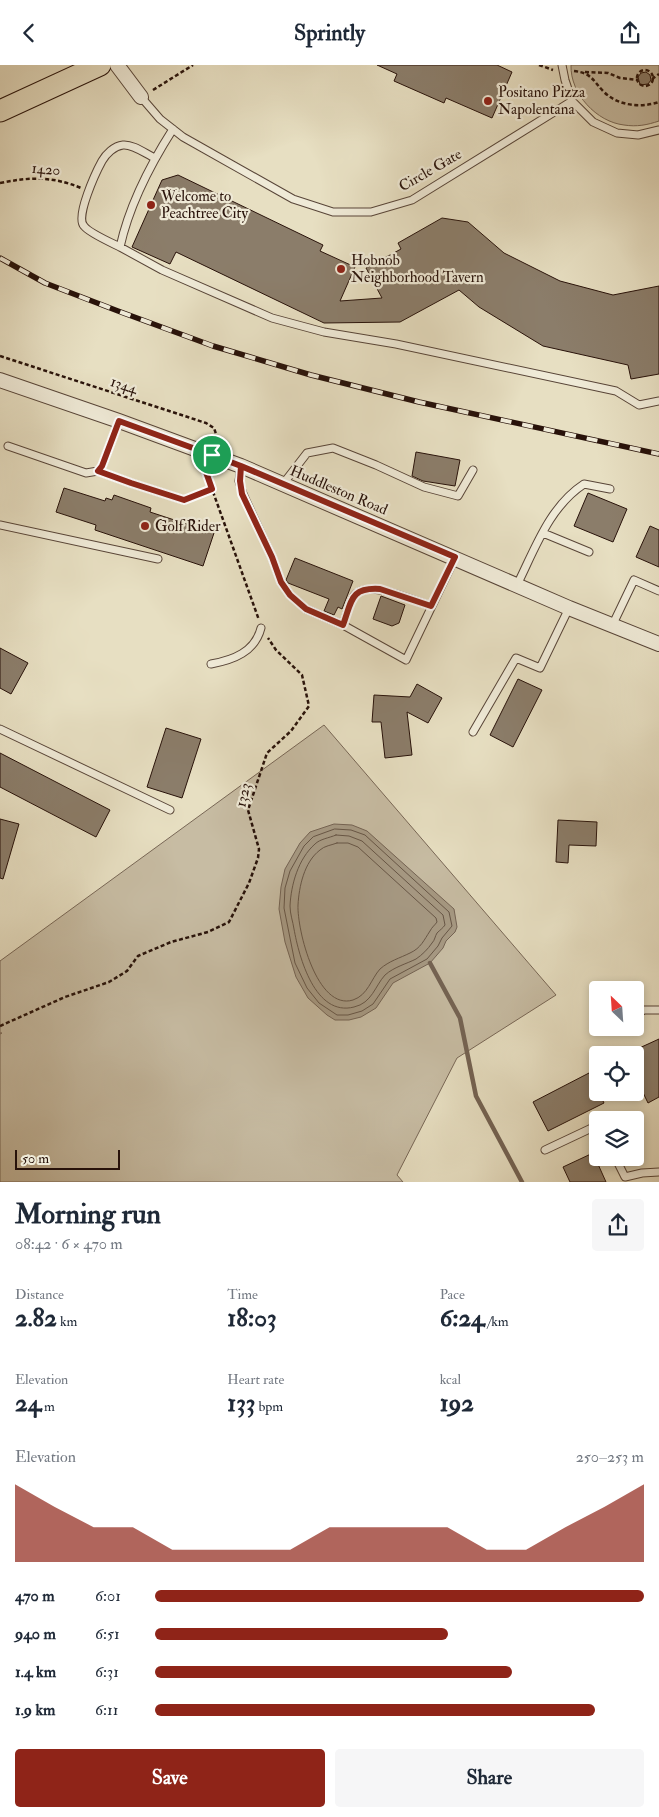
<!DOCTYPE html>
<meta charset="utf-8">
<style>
body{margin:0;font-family:"IM FELL Double Pica",serif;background:#f6f6f7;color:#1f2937;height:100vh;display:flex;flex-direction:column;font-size:19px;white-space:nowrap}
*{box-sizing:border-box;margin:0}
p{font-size:16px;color:#747a83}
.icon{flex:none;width:28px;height:28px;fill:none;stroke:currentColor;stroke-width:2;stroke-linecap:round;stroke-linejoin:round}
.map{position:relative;height:1117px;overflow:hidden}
.side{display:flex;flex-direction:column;background:#fff;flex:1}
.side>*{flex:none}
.needle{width:32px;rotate:335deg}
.fabs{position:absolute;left:589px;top:916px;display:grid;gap:10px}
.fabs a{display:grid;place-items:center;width:55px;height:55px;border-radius:5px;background:#fff;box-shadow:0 2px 8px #0003;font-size:25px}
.scale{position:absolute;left:15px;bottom:12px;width:105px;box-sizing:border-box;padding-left:5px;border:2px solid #28120a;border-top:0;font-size:14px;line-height:18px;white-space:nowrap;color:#28120a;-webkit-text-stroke:4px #efead7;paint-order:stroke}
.pin{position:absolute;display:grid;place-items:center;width:42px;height:42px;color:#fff;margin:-21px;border:2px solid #fff;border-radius:50%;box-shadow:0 1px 5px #0007}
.round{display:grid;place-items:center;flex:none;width:52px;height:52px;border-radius:5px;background:#f6f6f7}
.overview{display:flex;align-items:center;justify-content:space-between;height:85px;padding:0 15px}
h1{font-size:28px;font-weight:700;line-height:38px}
.figures{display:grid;grid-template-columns:repeat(3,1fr);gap:8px;height:85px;padding:5px 15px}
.figures div{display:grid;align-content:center}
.figures b{font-size:25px;font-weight:700}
.figures small{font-size:14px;font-weight:400}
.figures p{font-size:14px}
.chart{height:140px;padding:10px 15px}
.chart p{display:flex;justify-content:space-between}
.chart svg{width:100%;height:90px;margin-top:5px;fill:#8f2418;opacity:.7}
.button{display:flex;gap:10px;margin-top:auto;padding:10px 15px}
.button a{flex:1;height:58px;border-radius:5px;background:#8f2418;color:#fff;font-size:20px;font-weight:700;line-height:58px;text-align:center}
.button a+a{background:#f6f6f7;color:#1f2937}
ul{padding:0 15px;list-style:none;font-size:16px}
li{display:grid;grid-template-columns:80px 60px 1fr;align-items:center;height:38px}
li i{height:12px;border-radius:6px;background:#8f2418}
header{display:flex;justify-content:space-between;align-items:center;height:65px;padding:0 15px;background:#fff;font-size:22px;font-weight:700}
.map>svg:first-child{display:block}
.green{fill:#c7bca3;stroke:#786756}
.water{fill:#a69983;stroke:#746353}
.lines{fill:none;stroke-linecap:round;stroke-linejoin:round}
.shore{stroke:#675646;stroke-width:1}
.stream{stroke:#746353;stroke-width:4.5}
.building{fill:#8b7d6a;stroke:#28120a}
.service-casing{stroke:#584538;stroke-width:9}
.minor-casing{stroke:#584538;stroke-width:16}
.primary-casing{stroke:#28120a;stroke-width:23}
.path{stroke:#28120a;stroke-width:2.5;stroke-dasharray:4 2.5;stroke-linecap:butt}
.service{stroke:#efead7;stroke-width:7}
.minor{stroke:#efead7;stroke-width:14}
.primary{stroke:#e7dfc2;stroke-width:21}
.rail-casing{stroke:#28120a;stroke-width:5.5}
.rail{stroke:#efead7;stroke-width:4;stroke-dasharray:11;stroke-linecap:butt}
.route-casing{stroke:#fff;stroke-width:10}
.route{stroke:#8f2418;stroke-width:6}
.poi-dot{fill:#8f2418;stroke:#efead7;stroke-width:2}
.labels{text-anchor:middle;stroke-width:4.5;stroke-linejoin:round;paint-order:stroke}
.poi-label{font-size:15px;fill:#28120a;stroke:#efead7;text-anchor:start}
.street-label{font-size:15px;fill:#28120a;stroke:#efead7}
</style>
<header><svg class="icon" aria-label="back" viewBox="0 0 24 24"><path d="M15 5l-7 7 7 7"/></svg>Sprintly<svg class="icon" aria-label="share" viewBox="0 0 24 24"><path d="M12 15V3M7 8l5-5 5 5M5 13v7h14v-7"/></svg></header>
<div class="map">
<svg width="659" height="1117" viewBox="0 0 659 1117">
<rect width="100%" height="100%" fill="#e7dfc2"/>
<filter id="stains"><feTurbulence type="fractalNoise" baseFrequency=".004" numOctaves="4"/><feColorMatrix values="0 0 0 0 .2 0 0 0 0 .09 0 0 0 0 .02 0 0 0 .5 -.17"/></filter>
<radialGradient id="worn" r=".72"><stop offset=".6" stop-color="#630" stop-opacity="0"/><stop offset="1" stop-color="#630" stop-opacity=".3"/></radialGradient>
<!-- green -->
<path class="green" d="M571,0H659V56C647,60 637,62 624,60C597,57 570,29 571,0Z
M324,660L556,930L457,993L397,1110L403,1117H0V969L2,968H0V896Z"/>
<!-- water -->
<path class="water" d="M334,759L352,760L367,766L454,844L457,862L455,867L446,876L443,883L430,898L393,918L376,943L361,952L349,955H335L327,950L308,933L296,912L285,877L279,844L281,822L285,804L300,778L310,767Z"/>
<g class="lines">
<!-- shore -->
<path class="shore" d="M335,764L351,765L365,770L449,847L452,861L442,873L438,881L427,894L390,914L373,939L362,946L348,950H337L319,938L307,923L295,898L284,843L285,823L290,806L304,781L313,772Z
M336,770L349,771L362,776L443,850L445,860C443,863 440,865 437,868C435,871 435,875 432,878C428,884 422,890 416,894C406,899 394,902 385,910C375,921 372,938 354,942C315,952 299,892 294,864C293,857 290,849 290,841C291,820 298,794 315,779C320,774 329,773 336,770Z
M337,778H348L358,782L436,853L437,857C435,860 432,862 430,866C424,875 421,883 410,888C400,893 389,896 380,904C371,914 368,930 353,935C317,946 297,865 298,840C299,822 304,797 320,785C324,781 332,780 337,778Z"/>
<!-- stream -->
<path class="stream" d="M430,898L460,953L476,1031L522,1117"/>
</g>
<!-- building -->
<path class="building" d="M377,0H497L512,7L492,53L446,33L444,38L394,16L397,9Z
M646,7L650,10L651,15L648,19L640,20L638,12L641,8Z
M178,110L323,180L320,186L355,202L340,236L382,233L366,203L401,184L398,178L442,153L468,157L504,188L560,216L613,230L659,221V309L631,314L628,300L543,281L479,242L459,225L400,257L324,258L176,187L170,199L132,182L162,115Z
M416,387L460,395L455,421L423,416L412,411Z
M64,423L105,436L106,433L112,435L114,430L151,443L150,447L214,468L203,501L95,465L96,460L56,447Z
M588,428L627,444L613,477L574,461Z
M650,461L659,465V502L636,492Z
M295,493L353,516L342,544L338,542L334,550L324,546L329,534L288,518L286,515Z
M381,531L405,540L399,558L392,561L373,554Z
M0,583L28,598L11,629L0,623Z
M518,614L542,625L513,682L490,670Z
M417,619L442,633L428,658L407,647L412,690L385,693L381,657H372L374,630L410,632Z
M166,663L201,674L182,733L147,722Z
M0,688L110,745L96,772L0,722Z
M0,754L19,759L3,814L0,813Z
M558,755L597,757L596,781L569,780L568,798L556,797Z
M659,974V1032L648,1038L635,1011V985Z
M589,1008L598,1028H599L604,1038L548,1066L533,1037Z
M593,1088L606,1117H570L563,1102Z"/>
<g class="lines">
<!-- service casing -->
<g class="service-casing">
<path id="service" d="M562,0L565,15L572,36L593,57L617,68L638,70L659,65
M141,32L160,54L183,72L293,134L333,147H371L412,135L572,36
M173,64C150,100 129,141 120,182L162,205L272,253L324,267L396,279L616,326L639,340L659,336
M120,182C112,178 89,168 84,161C75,152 96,107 102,96C106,89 114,81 123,80C133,79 146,89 155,93
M8,381L86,408L98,406L102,401L119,356
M241,401L239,416L243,429L272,492L281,517L290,530L306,544L343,560L406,595L455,493
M98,406L131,418L184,435
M283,419L307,388L333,383L376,400L424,422L458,431L473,405
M0,460L158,494
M543,468L589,487
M517,520C535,484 549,442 584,419L610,424
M343,560C346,551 349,539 354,531C367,513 414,536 431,541
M612,561L634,515L659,526
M211,599C233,595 255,587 261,563
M0,664L170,745
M473,667L516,593L540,603L569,543
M635,950L644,945H659
M545,1085L598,1060
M615,1092L625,1112L642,1108L659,1107"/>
</g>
<!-- minor casing -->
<g class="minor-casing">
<path id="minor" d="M117,0L141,32
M0,315L119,356L241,401L569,543L659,579"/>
</g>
<!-- primary casing -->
<g class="primary-casing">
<path id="primary" d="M0,46L100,0"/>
</g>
<!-- path -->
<path class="path" d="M539,0L553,5
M637 13a8 8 0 1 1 16 0a8 8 0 1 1-16 0Z
M574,6C592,8 593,16 604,27C618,41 641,43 659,37
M585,7L608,8L620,13L637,15
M652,14L659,9
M153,25L193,0
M0,118C30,112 52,111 81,123
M0,291L206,358L214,363L217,372L215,378
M207,402L206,407L212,424L259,555
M192,432L212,424
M0,961L65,932L109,917L127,906L138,891L171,877L208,867L229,857L249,818L258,793L259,784L248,745L267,688L291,666L309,641L302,610L276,585L268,573"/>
<!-- service -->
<use href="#service" class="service"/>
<!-- minor -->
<use href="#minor" class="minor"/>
<!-- primary -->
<use href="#primary" class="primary"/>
<!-- rail casing -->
<g class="rail-casing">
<path id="rail" d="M0,193L45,218L118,246L213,281L311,310L419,337L659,389"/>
</g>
<!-- rail -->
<use href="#rail" class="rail"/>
</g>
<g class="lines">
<!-- route casing -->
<g class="route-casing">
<path id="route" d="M212,390L119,356L102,401L98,406L131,418L184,435L212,424L206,407L212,390L241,401L455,492L431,541L380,524C350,522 352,536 343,560L306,544L290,530L281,517L272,492L242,429L240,416L241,401L212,390"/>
</g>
<!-- route -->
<use href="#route" class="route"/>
</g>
<!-- markers -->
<g class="poi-dot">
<circle cx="488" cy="36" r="5"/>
<circle cx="151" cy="140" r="5"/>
<circle cx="341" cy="204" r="5"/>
<circle cx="145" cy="461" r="5"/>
</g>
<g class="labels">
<!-- poi labels -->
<g class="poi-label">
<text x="498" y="32">Positano Pizza<tspan x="498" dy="17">Napolentana</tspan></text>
<text x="161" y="136">Welcome to<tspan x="161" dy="17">Peachtree City</tspan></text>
<text x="351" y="200">Hobnob<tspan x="351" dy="17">Neighborhood Tavern</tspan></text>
<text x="155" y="466">Golf Rider</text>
</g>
<!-- street labels -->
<g class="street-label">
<text transform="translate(46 104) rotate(5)" y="5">1420</text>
<text transform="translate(430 105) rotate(-30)" y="5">Circle Gate</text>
<text transform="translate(124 320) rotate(18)" y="5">1344</text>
<text transform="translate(339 425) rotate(23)" y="5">Huddleston Road</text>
<text transform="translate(243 730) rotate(-77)" y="5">1323</text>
</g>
</g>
<rect width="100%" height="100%" filter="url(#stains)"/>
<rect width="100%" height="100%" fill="url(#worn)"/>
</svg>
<div class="fabs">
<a><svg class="needle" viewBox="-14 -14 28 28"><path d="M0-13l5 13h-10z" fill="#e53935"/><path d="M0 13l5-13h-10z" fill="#747a83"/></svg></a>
<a><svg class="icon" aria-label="locate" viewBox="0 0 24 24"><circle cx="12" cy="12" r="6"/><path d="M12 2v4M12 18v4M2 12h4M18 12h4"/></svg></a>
<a><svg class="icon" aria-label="layers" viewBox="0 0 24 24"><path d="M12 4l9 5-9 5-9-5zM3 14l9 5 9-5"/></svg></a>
</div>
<div class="scale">50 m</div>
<div class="pin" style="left:212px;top:390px;background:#1e9e55"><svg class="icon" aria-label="arrive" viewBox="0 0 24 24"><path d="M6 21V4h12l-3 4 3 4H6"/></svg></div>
</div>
<section class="side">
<div class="overview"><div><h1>Morning run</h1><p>08:42 · 6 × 470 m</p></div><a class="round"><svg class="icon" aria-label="share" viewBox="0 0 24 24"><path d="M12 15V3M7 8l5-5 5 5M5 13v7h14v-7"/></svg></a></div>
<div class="figures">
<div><p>Distance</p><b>2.82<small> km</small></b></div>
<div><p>Time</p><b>18:03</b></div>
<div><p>Pace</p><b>6:24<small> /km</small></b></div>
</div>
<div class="figures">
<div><p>Elevation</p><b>24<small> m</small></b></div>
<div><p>Heart rate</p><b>133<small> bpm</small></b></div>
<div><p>kcal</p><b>192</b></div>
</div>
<div class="chart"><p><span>Elevation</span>250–253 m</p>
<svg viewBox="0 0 160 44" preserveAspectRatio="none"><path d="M0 44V6L10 17L20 27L30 27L40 38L50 38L60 38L70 38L80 27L90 27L100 27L110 27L120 38L130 38L140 27L150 17L160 6V44z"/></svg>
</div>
<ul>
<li><b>470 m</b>6:01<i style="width:100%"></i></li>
<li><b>940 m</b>6:51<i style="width:60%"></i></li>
<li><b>1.4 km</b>6:31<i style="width:73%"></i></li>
<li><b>1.9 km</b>6:11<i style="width:90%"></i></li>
</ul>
<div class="button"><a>Save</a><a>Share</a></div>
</section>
